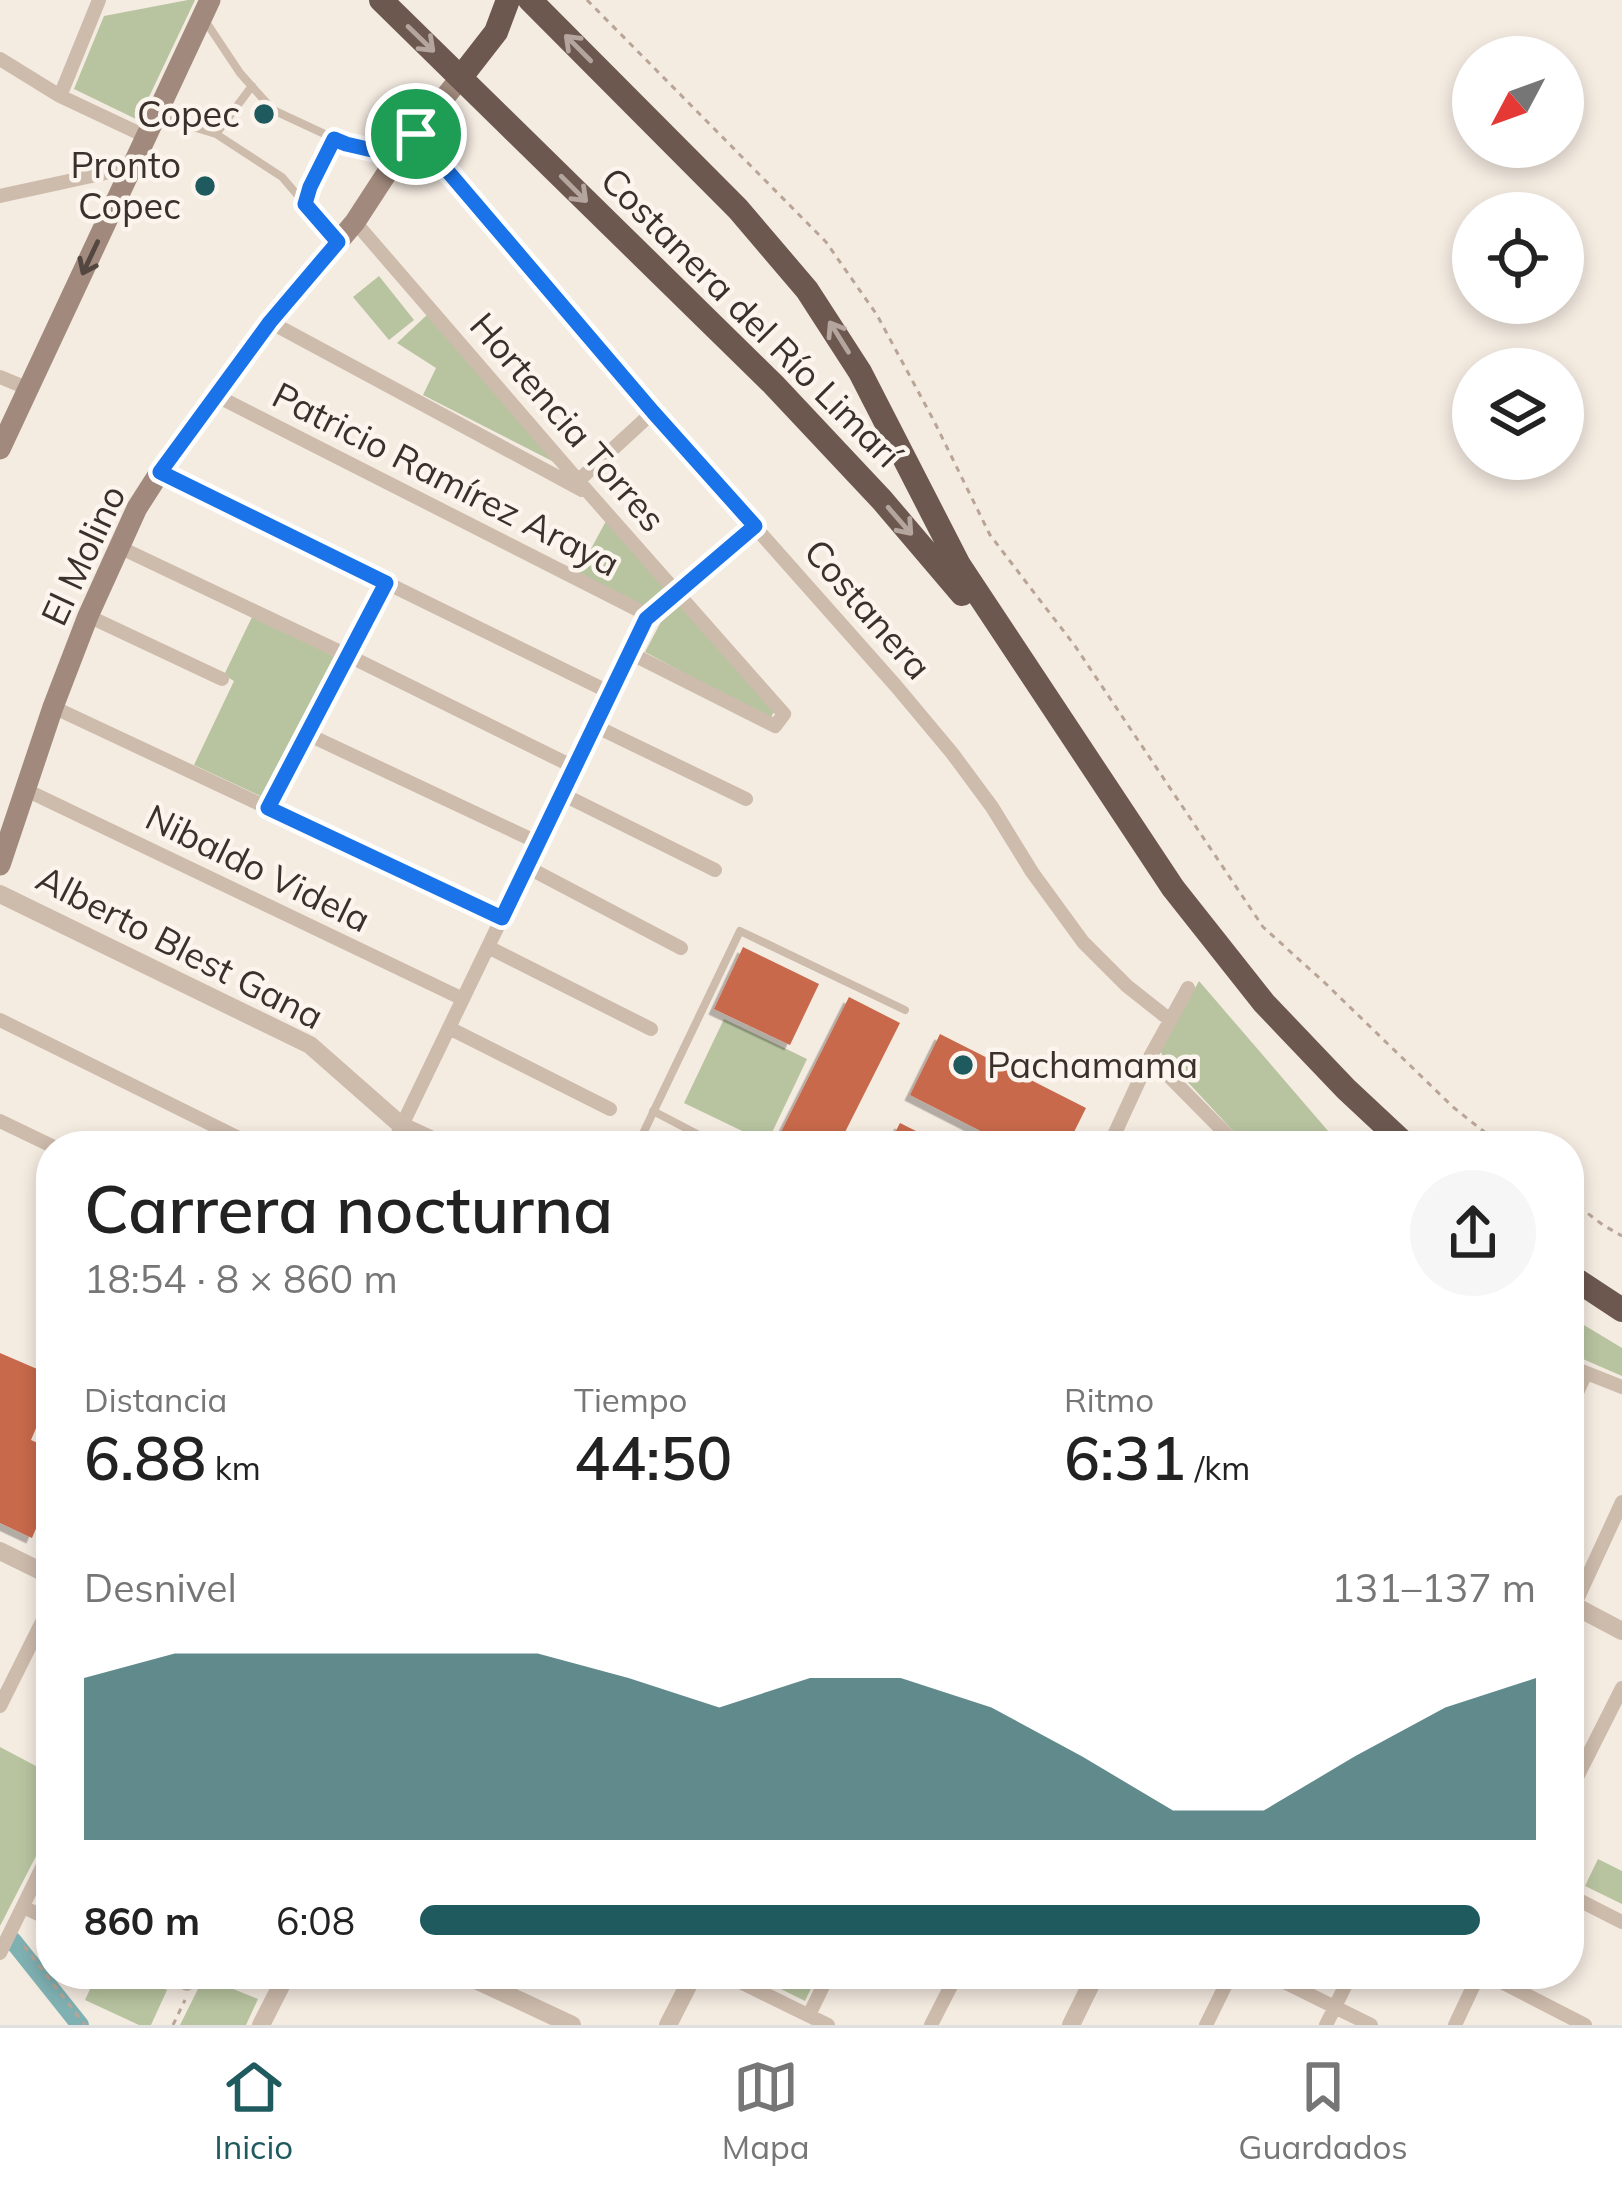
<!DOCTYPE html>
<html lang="es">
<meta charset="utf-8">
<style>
body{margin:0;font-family:Mulish,sans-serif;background:#f6f6f6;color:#222;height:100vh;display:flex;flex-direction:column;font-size:45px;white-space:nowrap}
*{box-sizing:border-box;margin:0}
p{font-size:39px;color:#767676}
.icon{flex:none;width:66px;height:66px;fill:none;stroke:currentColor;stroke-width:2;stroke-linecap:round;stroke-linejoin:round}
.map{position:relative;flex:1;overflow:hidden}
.sheet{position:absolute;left:36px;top:1131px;width:1548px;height:858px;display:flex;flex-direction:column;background:#fff;border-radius:48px;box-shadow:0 6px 18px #0003}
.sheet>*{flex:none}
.needle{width:78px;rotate:229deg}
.fabs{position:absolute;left:1452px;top:36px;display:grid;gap:24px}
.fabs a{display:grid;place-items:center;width:132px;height:132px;border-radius:50%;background:#fff;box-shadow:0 6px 18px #0003;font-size:60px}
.pin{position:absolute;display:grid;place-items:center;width:102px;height:102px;color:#fff;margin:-51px;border:6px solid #fff;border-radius:50%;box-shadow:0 3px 12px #0007}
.round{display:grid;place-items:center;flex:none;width:126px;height:126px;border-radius:63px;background:#f6f6f6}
.headline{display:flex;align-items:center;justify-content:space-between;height:204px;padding:0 48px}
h1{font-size:66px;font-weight:600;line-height:90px}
.figures{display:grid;grid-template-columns:repeat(3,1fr);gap:18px;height:204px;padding:12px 48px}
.figures div{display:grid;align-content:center}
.figures b{font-size:60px;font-weight:600}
.figures small{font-size:33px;font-weight:400}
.figures p{font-size:33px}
.chart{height:336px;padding:24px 48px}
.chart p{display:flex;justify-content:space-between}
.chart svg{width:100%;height:216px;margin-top:12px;fill:#1f5a5e;opacity:.7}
ul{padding:0 48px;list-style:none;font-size:39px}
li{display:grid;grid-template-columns:192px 144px 1fr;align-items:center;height:90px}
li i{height:30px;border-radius:15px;background:#1f5a5e}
.tab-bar{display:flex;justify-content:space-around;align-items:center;height:168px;border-top:3px solid #e0e0e0;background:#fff;font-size:33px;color:#767676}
.tab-bar a{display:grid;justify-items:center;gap:6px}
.tab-bar .selected{color:#1f5a5e}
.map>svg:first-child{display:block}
.green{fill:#b8c4a0}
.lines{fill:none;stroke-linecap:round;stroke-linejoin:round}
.canal{stroke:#7fb0b2;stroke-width:18}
.building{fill:#c8694b;filter:url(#shadow)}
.path{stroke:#b9a596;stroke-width:3;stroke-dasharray:6 6;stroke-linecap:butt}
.service{stroke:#cdbbac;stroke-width:8}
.minor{stroke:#cdbbac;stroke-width:14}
.tertiary{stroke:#cdbbac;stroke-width:18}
.secondary{stroke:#a18a7d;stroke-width:21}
.trunk{stroke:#6c584f;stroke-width:24}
.oneway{stroke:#b4a69e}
.oneway2{stroke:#544640}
.route-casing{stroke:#fff;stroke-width:24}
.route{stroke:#1a73e8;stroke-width:15}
.poi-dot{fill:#1f5a5e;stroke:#fbf5ee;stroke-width:4.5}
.labels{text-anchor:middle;stroke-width:9;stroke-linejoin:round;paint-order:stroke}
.poi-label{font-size:36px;fill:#3b302b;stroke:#fbf5ee;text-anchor:end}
.street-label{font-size:36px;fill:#3b302b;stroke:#fbf5ee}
</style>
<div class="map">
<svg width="1622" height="2025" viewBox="0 0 1622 2025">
<defs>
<filter id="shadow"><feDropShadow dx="-5.5" dy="5.5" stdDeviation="0" flood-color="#0004"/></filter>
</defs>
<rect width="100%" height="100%" fill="#f4ebe1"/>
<!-- green -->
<path class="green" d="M188,0H195L138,120L74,89L104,16Z
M379,276L414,320L389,340L353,297Z
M428,314L556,463L423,395L436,368L397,343Z
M606,521L665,587L642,607L578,573Z
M681,604L775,710L770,719L645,652L662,620Z
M253,615L339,659L267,799L194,765L234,681L224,675Z
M1199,981L1341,1146H1247L1160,1052Z
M724,1019L807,1059L767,1143L684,1103Z
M1569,1316L1622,1348V1376L1569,1353Z
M0,1747L51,1774V1827L0,1926Z
M1598,1859L1622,1871V1904L1585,1886Z
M97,1974H132L167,1990L151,2025H139L85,2000Z
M751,1974H818L805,2001Z
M204,1977L258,1999L246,2025H180Z"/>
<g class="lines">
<!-- canal -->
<path class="canal" d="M13,1941L80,2025"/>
</g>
<!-- building -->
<path class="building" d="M743,947L819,984L790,1045L714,1009Z
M849,997L900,1023L838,1146H774Z
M940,1034L1086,1108L1067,1146H1010L910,1095Z
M900,1123L946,1146H888Z
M0,1353L51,1375V1418L42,1414L31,1440L51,1449V1493L32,1538L0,1523Z"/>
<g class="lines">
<!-- path -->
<path class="path" d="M587,0L826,242L877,315L934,421L990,535L1075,646L1263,927L1325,983L1453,1107L1502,1146
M1569,1199L1603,1225L1622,1236
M24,1946L85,2025
M173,2025L185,2000"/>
<!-- service -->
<path class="service" d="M204,19L240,73L273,110L346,144L393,155
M157,116L216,134L282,177L337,241
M216,134L252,86
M305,203L334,139
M653,1111L720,1146
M637,1146L740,931L905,1010"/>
<!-- minor -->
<path class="minor" d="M0,59L60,96L147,137
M60,96L99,0
M416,134L653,412L896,686L952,753L992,807L1032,872L1083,942L1127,986L1170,1020
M0,196L133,167
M355,222L589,493L784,714L775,726L630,653
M270,322L582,490
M0,377L29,389
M215,395L650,616
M160,472L611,693
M578,481L653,412
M119,547L349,656L576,768
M88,616L222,679
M53,707L503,918
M595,726L746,799
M307,734L539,843
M26,790L463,999
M562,794L715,870
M268,808L385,583
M527,867L681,948
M488,947L651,1029
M0,1020L255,1146
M449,1028L610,1109
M1150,1057L1238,1146
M0,1121L52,1146
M392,1146L646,619L755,526
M1109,1146L1150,1057L1188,988
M1569,1366L1622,1387
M1569,1410L1586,1373
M1574,1606L1622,1502
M0,1706L51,1604
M1569,1793L1622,1688
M1569,1895L1622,1922
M23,1907L51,1920
M0,1953L51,1849
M166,1974L187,1984L192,1974
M724,1974L828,2025
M1268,1974L1371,2025
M1486,1974L1585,2025
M809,2015L829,1974
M931,2025L957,1974
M1206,2025L1231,1974
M1326,2025L1351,1974
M1455,2025L1479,1974"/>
<!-- tertiary -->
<path class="tertiary" d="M0,894L310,1045L402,1126L445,1146
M0,1551L51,1576
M1569,1603L1622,1631
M463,1974L572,2025
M261,2025L287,1974
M668,2025L694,1974
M1071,2025L1096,1974"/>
<!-- secondary -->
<path class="secondary" d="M0,449L210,0
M0,865L53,707L88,616L137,508L160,472L270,322L355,222L398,156L461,77"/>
<!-- trunk -->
<path class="trunk" d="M381,0L773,384L882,500L962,594
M530,0L738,209L807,290L860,372L959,565L1173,888L1264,1003L1346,1089L1407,1146
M461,77L496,32L508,0
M1569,1275L1622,1310"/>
</g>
<!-- one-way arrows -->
<defs><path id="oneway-shaft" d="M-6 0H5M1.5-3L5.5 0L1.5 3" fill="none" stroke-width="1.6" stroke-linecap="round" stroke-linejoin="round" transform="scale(3)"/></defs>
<g class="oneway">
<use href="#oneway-shaft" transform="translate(421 39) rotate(44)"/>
<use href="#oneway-shaft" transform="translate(578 48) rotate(-135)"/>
<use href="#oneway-shaft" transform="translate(574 189) rotate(45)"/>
<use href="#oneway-shaft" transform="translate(839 337) rotate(-122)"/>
<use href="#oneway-shaft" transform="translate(900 521) rotate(49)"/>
</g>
<use class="oneway2" href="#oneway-shaft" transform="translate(90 258) rotate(115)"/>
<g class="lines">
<!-- route casing -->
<g class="route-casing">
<path id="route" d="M416,134L653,412L755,526L646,619L502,918L268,808L386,583L160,472L270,322L338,242L305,204L310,187L334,139L346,144L398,156Z"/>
</g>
<!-- route -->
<use href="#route" class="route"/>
</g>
<!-- markers -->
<g class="poi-dot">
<circle cx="264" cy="114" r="12"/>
<circle cx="205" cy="186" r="12"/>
<circle cx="963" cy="1065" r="12"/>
</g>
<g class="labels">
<!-- poi labels -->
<g class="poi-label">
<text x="240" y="127">Copec</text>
<text x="181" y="178">Pronto<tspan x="181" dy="41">Copec</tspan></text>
<text x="987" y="1078" text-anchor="start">Pachamama</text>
</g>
<!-- street labels -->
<g class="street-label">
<text transform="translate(751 317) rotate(45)" y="13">Costanera del Río Limarí</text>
<text transform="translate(568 422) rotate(49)" y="13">Hortencia Torres</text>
<text transform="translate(446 479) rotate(27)" y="13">Patricio Ramírez Araya</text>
<text transform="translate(83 555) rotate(-65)" y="13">El Molino</text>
<text transform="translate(868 609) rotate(49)" y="13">Costanera</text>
<text transform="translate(258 868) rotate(26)" y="13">Nibaldo Videla</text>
<text transform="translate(180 947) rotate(27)" y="13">Alberto Blest Gana</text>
</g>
</g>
</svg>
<div class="fabs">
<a><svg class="needle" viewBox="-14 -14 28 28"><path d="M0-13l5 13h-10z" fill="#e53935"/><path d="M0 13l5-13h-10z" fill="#767676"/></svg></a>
<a><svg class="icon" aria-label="locate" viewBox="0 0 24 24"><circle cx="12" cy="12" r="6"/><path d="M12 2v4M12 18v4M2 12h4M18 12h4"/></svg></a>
<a><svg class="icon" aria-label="layers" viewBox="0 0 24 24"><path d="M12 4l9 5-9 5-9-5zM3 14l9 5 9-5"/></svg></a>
</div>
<div class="pin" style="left:416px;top:134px;background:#1e9e55"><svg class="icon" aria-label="arrive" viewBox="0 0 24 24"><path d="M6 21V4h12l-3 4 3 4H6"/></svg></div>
<section class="sheet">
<div class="headline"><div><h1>Carrera nocturna</h1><p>18:54 · 8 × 860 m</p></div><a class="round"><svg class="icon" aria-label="share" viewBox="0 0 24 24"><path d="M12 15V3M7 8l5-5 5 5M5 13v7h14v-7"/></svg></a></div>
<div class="figures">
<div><p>Distancia</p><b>6.88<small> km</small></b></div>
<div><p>Tiempo</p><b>44:50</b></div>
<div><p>Ritmo</p><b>6:31<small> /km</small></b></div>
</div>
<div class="chart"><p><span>Desnivel</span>131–137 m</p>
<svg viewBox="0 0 160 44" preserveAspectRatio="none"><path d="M0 44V11L10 6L20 6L30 6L40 6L50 6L60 11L70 17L80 11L90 11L100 17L110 27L120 38L130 38L140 27L150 17L160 11V44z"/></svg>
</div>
<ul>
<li><b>860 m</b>6:08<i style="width:95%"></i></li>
</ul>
</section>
</div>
<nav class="tab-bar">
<a class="selected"><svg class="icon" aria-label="home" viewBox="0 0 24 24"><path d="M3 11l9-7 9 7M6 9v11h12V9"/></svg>Inicio</a>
<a><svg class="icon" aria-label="map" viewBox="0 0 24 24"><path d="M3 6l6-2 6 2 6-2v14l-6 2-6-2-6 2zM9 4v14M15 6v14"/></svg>Mapa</a>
<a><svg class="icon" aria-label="saved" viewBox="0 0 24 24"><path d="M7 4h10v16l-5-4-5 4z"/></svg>Guardados</a>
</nav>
